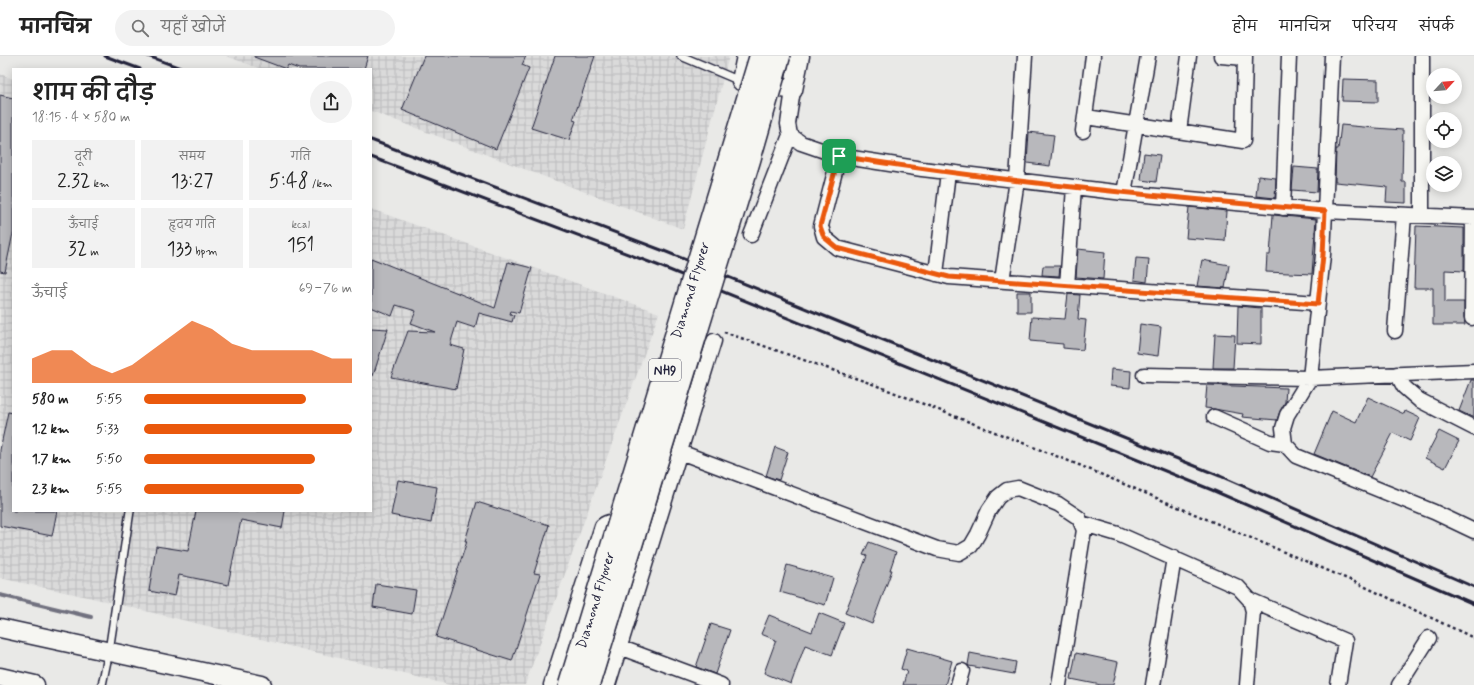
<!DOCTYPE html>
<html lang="hi">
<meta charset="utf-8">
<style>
body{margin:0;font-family:Mynerve,"Playpen Sans Deva",sans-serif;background:#f2f2f2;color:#222;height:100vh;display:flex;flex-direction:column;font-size:15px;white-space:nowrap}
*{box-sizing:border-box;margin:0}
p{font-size:13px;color:#767676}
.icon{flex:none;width:22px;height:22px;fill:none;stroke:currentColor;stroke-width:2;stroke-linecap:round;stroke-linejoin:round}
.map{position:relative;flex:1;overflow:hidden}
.side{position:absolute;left:12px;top:12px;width:360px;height:444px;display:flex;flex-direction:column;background:#fff;border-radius:0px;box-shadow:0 2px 10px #0003}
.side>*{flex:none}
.needle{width:26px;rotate:64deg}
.buttons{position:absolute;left:1426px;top:12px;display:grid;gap:8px}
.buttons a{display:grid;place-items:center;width:36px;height:36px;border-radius:50%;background:#fff;box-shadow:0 2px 10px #0003;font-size:20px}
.pin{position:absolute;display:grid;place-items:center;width:34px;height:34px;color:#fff;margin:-17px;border-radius:8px;box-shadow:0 2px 6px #0006}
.round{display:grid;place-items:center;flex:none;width:42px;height:42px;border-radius:21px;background:#f2f2f2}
.head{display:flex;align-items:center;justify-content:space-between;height:68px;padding:0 20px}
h1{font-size:22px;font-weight:600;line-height:30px}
.figures{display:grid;grid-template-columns:repeat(3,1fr);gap:6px;height:68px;padding:4px 20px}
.figures div{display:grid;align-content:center;border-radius:0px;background:#f2f2f2;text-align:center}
.figures b{font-size:20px;font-weight:600}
.figures small{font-size:11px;font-weight:400}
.figures p{font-size:11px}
.chart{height:112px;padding:8px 20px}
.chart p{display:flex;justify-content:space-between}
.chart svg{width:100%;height:72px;margin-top:4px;fill:#ea580c;opacity:.7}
ul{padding:0 20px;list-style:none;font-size:13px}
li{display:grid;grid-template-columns:64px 48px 1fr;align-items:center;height:30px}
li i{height:10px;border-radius:5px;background:#ea580c}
header{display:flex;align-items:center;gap:24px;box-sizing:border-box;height:56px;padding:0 20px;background:#fff;border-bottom:1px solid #e0e0e0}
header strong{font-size:19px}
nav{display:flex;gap:22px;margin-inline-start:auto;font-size:14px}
.search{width:280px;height:36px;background:#f2f2f2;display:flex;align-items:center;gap:10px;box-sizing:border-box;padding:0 14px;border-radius:22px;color:#767676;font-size:15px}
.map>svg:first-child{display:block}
.industrial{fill:url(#industrial-grid)}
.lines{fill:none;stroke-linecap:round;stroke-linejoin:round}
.stream{stroke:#71717f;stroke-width:4}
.building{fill:#b8b8bc;stroke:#22223b}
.service-casing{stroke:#22223b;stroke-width:10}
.minor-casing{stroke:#22223b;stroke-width:17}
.tertiary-casing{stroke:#22223b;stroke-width:21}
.path{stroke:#22223b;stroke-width:2.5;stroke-dasharray:3 3;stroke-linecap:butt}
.service{stroke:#f6f6f2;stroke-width:7}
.minor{stroke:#f6f6f2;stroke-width:14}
.tertiary{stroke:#f6f6f2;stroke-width:18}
.rail{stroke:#22223b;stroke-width:3}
.trunk-bridge-casing{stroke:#22223b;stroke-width:25;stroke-linecap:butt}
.trunk-bridge{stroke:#f6f6f2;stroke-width:22}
.route-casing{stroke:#fff;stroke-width:8}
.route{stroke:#ea580c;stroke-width:5}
.labels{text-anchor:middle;stroke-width:3;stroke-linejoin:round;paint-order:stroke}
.shield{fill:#f6f6f2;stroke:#626272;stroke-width:1}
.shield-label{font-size:13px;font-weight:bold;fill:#22223b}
.street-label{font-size:14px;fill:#22223b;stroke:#f6f6f2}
</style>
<header>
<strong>मानचित्र</strong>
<div class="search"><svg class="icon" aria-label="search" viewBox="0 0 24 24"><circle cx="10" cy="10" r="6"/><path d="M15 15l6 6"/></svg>यहाँ खोजें</div>
<nav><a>होम</a><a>मानचित्र</a><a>परिचय</a><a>संपर्क</a></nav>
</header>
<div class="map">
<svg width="1474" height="629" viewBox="0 0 1474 629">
<defs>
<pattern id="industrial-grid" width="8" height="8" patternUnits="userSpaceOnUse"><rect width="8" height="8" fill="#dadada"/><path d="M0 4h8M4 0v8" fill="none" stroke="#bbbbbc"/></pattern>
</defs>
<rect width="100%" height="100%" fill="#e9e9e7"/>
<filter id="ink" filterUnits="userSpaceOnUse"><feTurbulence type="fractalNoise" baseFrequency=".025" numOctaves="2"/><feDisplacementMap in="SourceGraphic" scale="8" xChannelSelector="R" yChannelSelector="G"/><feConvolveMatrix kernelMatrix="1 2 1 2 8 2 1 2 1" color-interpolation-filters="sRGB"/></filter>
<g filter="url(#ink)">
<!-- industrial -->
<path class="industrial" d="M226,0H729L683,173L371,55V13H261Z
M0,18L13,23V455H371V153L659,257L525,629H450L92,542L0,522Z"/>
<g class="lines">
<!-- stream -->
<path class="stream" d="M0,539L91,561"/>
</g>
<!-- building -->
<path class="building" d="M254,0H368L364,13H299L288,9L286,13L254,1Z
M424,0H526L522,9L529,12L496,93L402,54Z
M555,0H595L573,64L576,65L569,84L531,72Z
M1343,23L1378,24V46L1342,45Z
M0,39L13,42V177L5,216L0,215Z
M1341,69L1375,72L1403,74L1402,126H1406V147L1386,146L1387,131L1335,126L1336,93H1338Z
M1029,76L1054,79L1050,110L1027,107Z
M1144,97L1160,99L1156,126L1141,124Z
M1294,111L1318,113L1317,136L1292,134Z
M1258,120L1276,122L1275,142L1256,140Z
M1189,151L1227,155L1225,185L1186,182Z
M1273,159L1316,163L1312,218L1266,216L1267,199H1270Z
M1416,170L1464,172V215L1445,214V246H1464V262L1465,269H1433V232H1414Z
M1078,193L1105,196L1103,223L1076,221Z
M371,202L495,252L508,206L532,212L519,257L511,255L510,258L514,259L512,266L479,257L475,272L457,266L450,289L464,293L456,333L391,321L408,275L435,276L411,267L416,255L396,249L392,260L371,251Z
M1136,202L1149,203L1147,226L1134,224Z
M1202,204L1229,209L1225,232L1197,230Z
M1043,210H1060L1059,220L1042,219Z
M1017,236H1031V256H1017Z
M1068,238L1080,239L1078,263L1086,264L1083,294L1063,292V288L1030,285L1032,261L1065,263Z
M1238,250L1261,252V288L1237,287Z
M1140,268L1161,271L1158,300L1137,297Z
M371,272L388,273L373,320H371Z
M1215,278L1235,279L1233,312H1213Z
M1111,313L1131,315L1130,332L1110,330Z
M1471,324H1474V362L1459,355Z
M1207,329L1286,332L1285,346L1280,355L1277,364L1242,361L1243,358L1214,353L1205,352Z
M1368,341L1404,358L1405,355L1420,362L1410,385L1393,377L1370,421L1314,398L1332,355L1356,366Z
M8,356L13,357V455H57L52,480L0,470V394Z
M1439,375L1459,385L1445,412L1425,402Z
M775,391L788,396L779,424L766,420Z
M398,424L437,431L431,467L391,459Z
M477,446L549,469L534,517L540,518L512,605L436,581L467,485H465Z
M196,455H285L282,472L241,464L228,529L179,519L175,540L149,535L156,490L188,495Z
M869,486L896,496L890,514H892L872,568L845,557L867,500L863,499Z
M787,509L833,522L825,549L780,536Z
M376,528L416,534L412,558L373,551Z
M819,557L844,567L832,599L805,589L791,628L764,617L776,584L761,578L769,559L812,576Z
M711,568L730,574L715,618L696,611Z
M907,592L952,605L945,629H903L907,615L901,613Z
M970,597L1016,606L1014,618L969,610L968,609Z
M1076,597L1118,606L1113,629H1101L1071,623Z"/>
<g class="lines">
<!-- service casing -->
<g class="service-casing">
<path id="service" d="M681,0L740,25
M102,629L109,595L130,455"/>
</g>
<!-- minor casing -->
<g class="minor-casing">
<path id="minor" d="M1221,0L1245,2
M1332,0L1323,199L1310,322L1287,359L1283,372L1285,388L1296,400L1434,456L1474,475
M793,34L788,68L790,79L801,87L839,100L922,113L1124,137L1325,155L1474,162
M1086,61L1243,85L1245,0
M1083,75L1093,0
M1179,75L1189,0
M839,100L821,170L824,181L837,192L949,221L1318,247
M1124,137L1148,0
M1283,152L1289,0
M1422,159V0
M751,179L790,79
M936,218L948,116
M1002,225L1017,124L1025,0
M1067,230L1074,131
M1472,262L1473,162
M1395,275L1404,159
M1397,318L1404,331L1419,344L1474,372
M1144,319L1310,322L1474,315
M1214,361L1270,386L1285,388
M680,396L937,493L959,497L971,490L978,478L989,454L998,441L1007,434L1018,432L1058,448L1079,462L1084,474L1059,629
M1081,467L1118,478L1238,531L1250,544L1253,555L1247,629
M1250,544L1345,585L1338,629
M619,591L721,629
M551,629L602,470C610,463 616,467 625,470
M608,629L714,285
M958,629L962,615
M1153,629L1174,502
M1399,629L1429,582"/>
</g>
<!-- tertiary casing -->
<g class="tertiary-casing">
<path id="tertiary" d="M746,0L741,25L793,34L800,0
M0,572L262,629
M0,621L35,629"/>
</g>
<!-- path -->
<path class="path" d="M724,276L875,329L1079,409L1357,527L1474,582"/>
<!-- service -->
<use href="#service" class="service"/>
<!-- minor -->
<use href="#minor" class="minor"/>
<!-- tertiary -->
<use href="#tertiary" class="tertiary"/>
<!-- rail -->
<path class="rail" d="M105,0L140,13
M148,0L183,13
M371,84L664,195L834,264L1220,420L1474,531
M371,101L657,209L1212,434L1474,548"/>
<!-- trunk-bridge casing -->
<g class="trunk-bridge-casing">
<path id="trunk-bridge" d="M570,629L761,0
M588,629L749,104L779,0"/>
</g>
<!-- trunk-bridge -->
<use href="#trunk-bridge" class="trunk-bridge"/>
</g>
</g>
<g class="lines" filter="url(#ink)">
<!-- route casing -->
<g class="route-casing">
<path id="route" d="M839,100C1000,126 1163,141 1325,155L1323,199L1318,248L949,221L837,192L824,181L820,170Z"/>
</g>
<!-- route -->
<use href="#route" class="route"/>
</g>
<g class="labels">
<!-- shield labels -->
<rect class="shield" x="649" y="303" width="32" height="22" rx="3"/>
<g class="shield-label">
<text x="665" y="319">NH9</text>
</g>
<!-- street labels -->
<g class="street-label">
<text transform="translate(690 234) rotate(-73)" y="5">Diamond Flyover</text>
<text transform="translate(595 544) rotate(-73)" y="5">Diamond Flyover</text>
</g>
</g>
</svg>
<div class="buttons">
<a><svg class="needle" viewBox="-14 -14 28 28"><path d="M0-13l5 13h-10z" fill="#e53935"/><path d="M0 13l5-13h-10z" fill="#767676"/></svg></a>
<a><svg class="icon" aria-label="locate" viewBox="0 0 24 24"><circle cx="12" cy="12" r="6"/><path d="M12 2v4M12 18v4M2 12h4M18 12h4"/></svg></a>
<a><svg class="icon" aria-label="layers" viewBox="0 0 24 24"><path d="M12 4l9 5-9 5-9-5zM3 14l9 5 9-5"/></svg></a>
</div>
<div class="pin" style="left:839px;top:100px;background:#1e9e55"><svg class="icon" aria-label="arrive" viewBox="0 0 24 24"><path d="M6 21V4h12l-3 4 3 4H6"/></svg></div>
<section class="side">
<div class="head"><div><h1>शाम की दौड़</h1><p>18:15 · 4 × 580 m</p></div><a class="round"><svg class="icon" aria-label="share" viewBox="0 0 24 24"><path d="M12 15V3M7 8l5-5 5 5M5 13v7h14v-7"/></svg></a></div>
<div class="figures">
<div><p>दूरी</p><b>2.32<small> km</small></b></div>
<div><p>समय</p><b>13:27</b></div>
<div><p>गति</p><b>5:48<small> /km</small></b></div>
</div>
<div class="figures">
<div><p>ऊँचाई</p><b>32<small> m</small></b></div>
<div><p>हृदय गति</p><b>133<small> bpm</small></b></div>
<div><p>kcal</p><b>151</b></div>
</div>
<div class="chart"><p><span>ऊँचाई</span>69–76 m</p>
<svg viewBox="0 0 160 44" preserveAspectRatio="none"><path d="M0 44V29L10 24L20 24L30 33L40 38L50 33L60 24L70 15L80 6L90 11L100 20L110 24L120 24L130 24L140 24L150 29L160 29V44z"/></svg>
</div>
<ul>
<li><b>580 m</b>5:55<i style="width:78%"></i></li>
<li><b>1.2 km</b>5:33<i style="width:100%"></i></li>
<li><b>1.7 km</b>5:50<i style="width:82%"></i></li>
<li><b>2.3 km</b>5:55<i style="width:77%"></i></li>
</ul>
</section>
</div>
